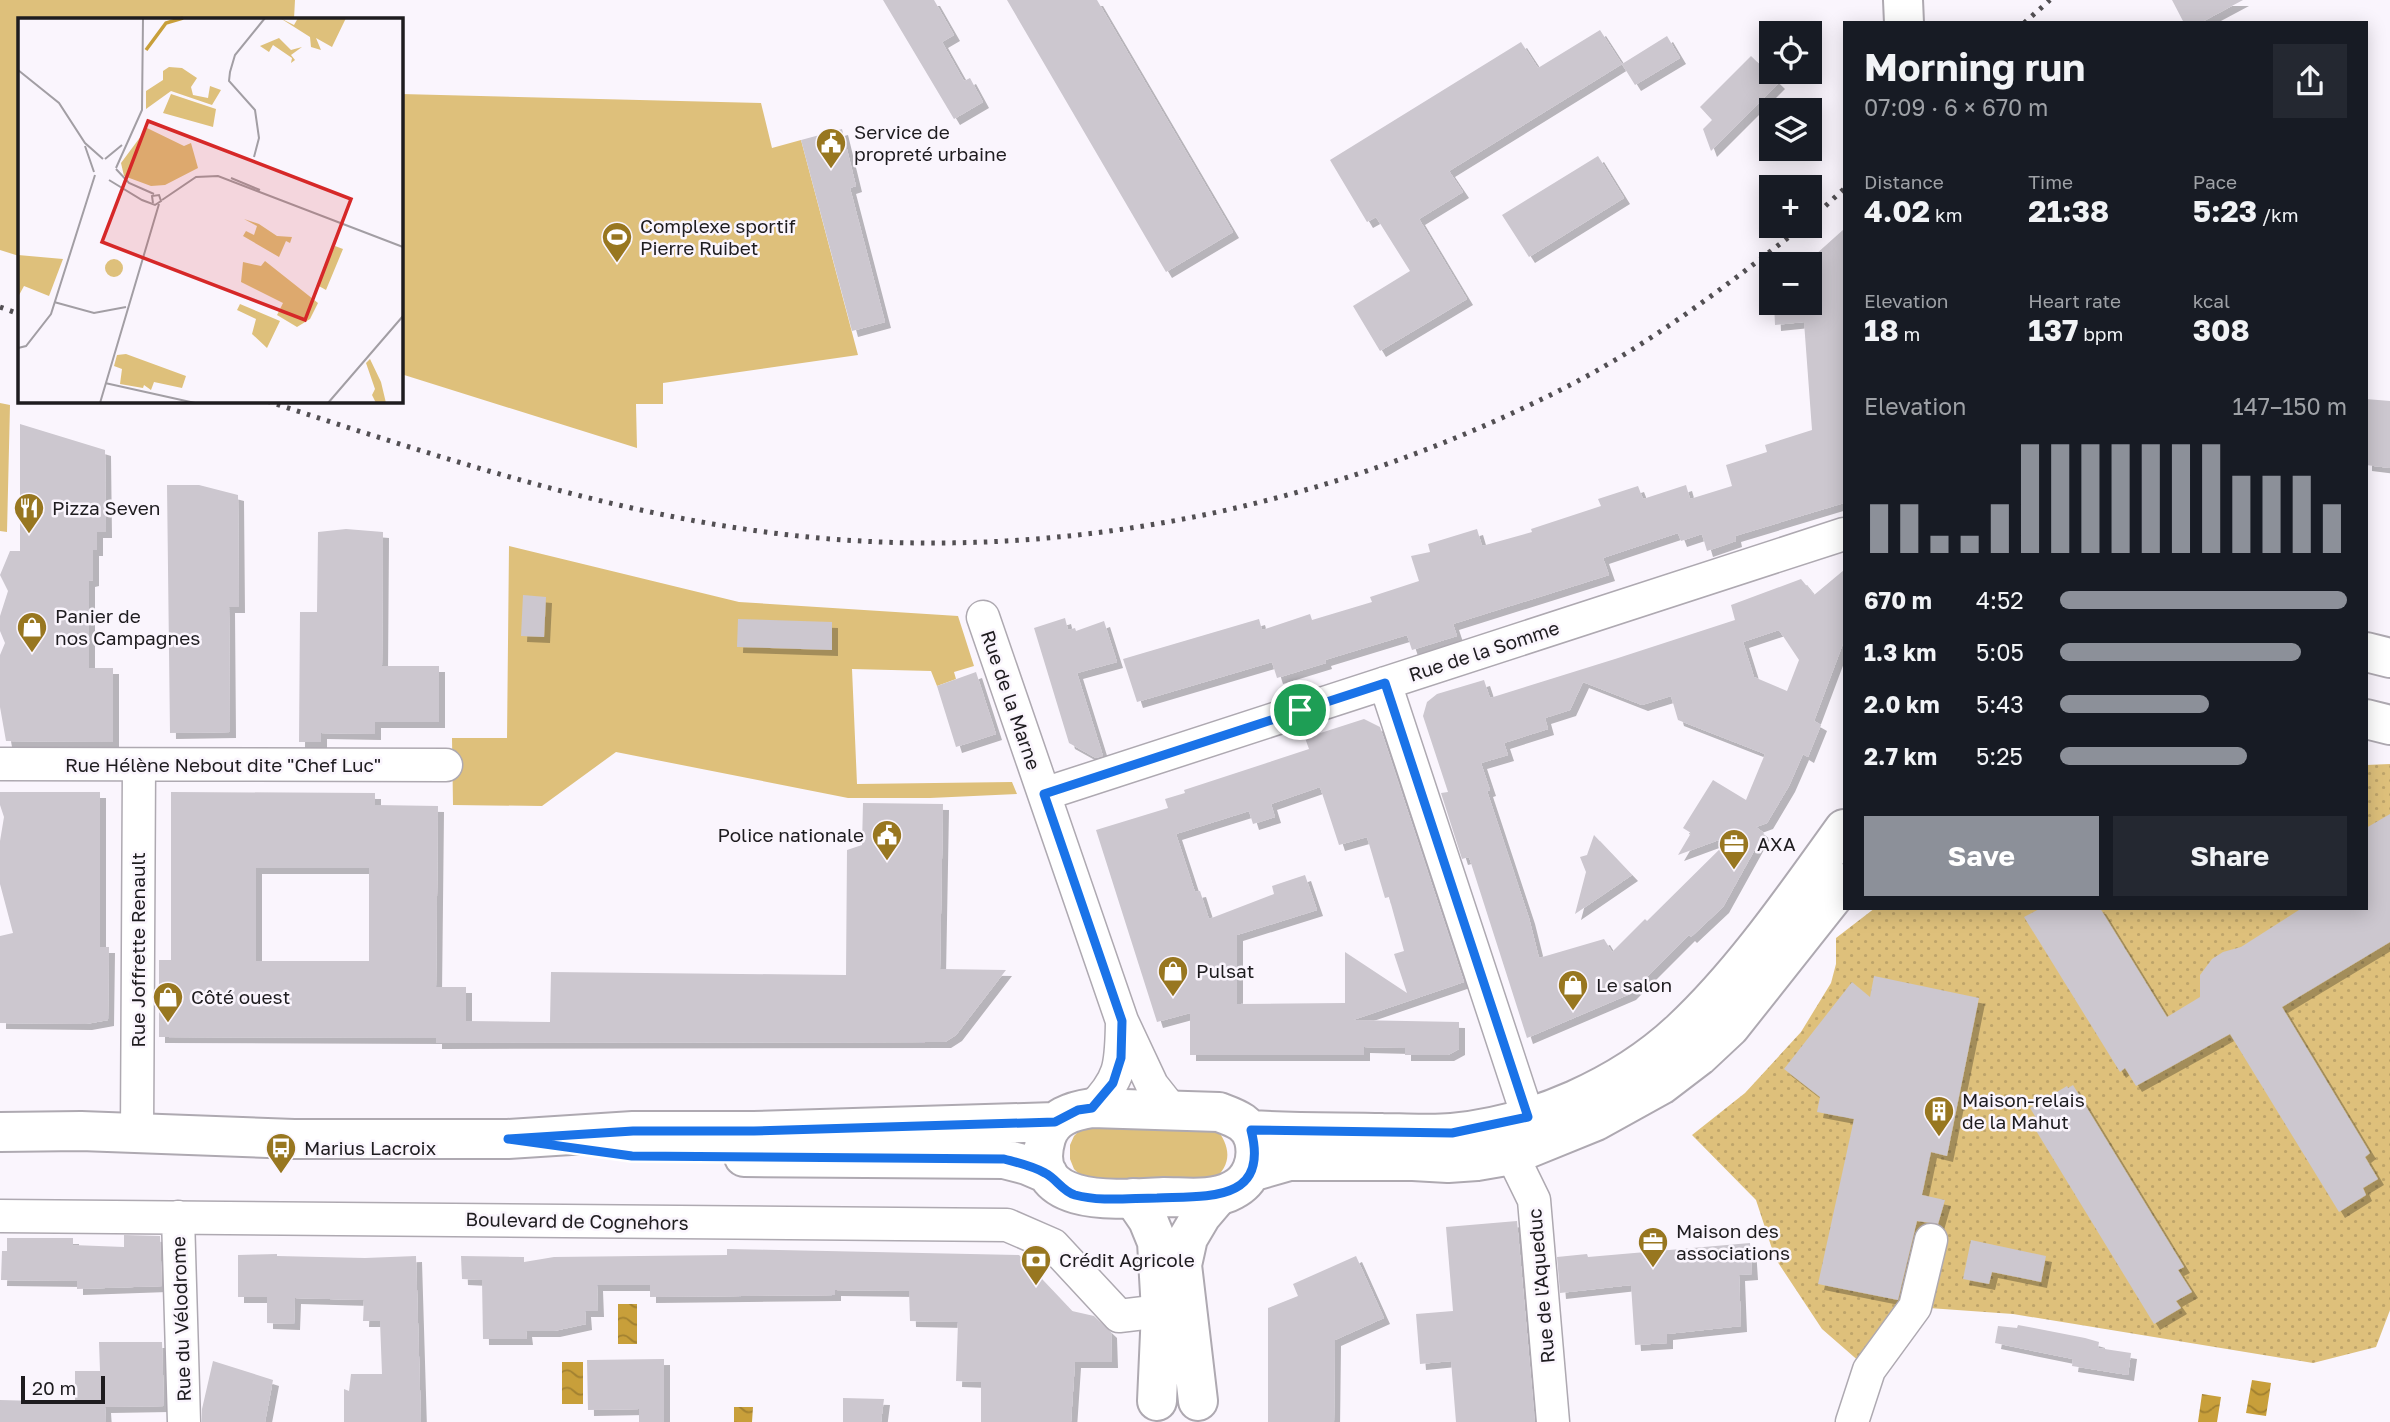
<!DOCTYPE html>
<meta charset="utf-8">
<style>
body{margin:0;font-family:"Golos Text",sans-serif;background:#242831;color:#f1f3f6;height:100vh;display:flex;flex-direction:column;font-size:26px;white-space:nowrap}
*{box-sizing:border-box;margin:0}
p{font-size:23px;color:#9ea1a6}
.icon{flex:none;width:38px;height:38px;fill:none;stroke:currentColor;stroke-width:2;stroke-linecap:round;stroke-linejoin:round}
.map{position:relative;flex:1;overflow:hidden}
.side{position:absolute;left:1843px;top:21px;width:525px;height:889px;display:flex;flex-direction:column;background:#171b24;border-radius:0px;box-shadow:0 4px 18px #0003}
.side>*{flex:none}
.fabs{position:absolute;left:1759px;top:21px;display:grid;gap:14px}
.fabs a{display:grid;place-items:center;width:63px;height:63px;border-radius:0px;background:#171b24;box-shadow:0 4px 18px #0003;font-size:35px}
.scale{position:absolute;left:21px;bottom:18px;width:84px;box-sizing:border-box;padding-left:7px;border:4px solid #1e1c1f;border-top:0;font-size:19px;line-height:24px;white-space:nowrap;color:#1e1c1f;-webkit-text-stroke:5px #faf5fd;paint-order:stroke}
.pin{position:absolute;display:grid;place-items:center;width:60px;height:60px;color:#fff;margin:-30px;border:4px solid #fff;border-radius:50%;box-shadow:0 2px 7px #0007}
.round{display:grid;place-items:center;flex:none;width:74px;height:74px;border-radius:0px;background:#242831}
.head{display:flex;align-items:center;justify-content:space-between;height:119px;padding:0 21px}
h1{font-size:38px;font-weight:700;line-height:52px}
.metrics{display:grid;grid-template-columns:repeat(3,1fr);gap:10px;height:119px;padding:7px 21px}
.metrics div{display:grid;align-content:center}
.metrics b{font-size:30px;font-weight:700}
.metrics small{font-size:19px;font-weight:400}
.metrics p{font-size:19px}
.chart{height:196px;padding:14px 21px}
.chart p{display:flex;justify-content:space-between}
.chart svg{width:100%;height:126px;margin-top:7px;stroke:#8c9099;stroke-width:6}
.primary-button{display:flex;gap:14px;margin-top:auto;padding:14px 21px}
.primary-button a{flex:1;height:80px;border-radius:0px;background:#8c9099;color:#fff;font-size:28px;font-weight:700;line-height:80px;text-align:center}
.primary-button a+a{background:#242831;color:#f1f3f6}
ul{padding:0 21px;list-style:none;font-size:23px}
li{display:grid;grid-template-columns:112px 84px 1fr;align-items:center;height:52px}
li i{height:18px;border-radius:9px;background:#8c9099}
.map>svg:first-child{display:block}
.grass{fill:#dec07b}
.park{fill:url(#park-dots)}
.water{fill:url(#water-waves)}
.building{fill:#ccc7cf;fill-rule:evenodd;filter:url(#shadow)}
.lines{fill:none;stroke-linecap:round;stroke-linejoin:round}
.street-casing{stroke:#aea9b1;stroke-width:35}
.secondary-casing{stroke:#aea9b1;stroke-width:42}
.primary-casing{stroke:#aea9b1;stroke-width:42}
.street{stroke:#fff;stroke-width:32}
.secondary{stroke:#fff;stroke-width:38}
.primary{stroke:#fff;stroke-width:38}
.rail{stroke:#524f53;stroke-width:5;stroke-dasharray:3.5 7;stroke-linecap:butt}
.route-casing{stroke:#fff;stroke-width:14}
.route{stroke:#1a73e8;stroke-width:9}
.labels{text-anchor:middle;stroke-width:5;stroke-linejoin:round;paint-order:stroke}
.poi-label{font-size:19px;fill:#1e1c1f;stroke:#faf5fd;text-anchor:start}
.street-label{font-size:19px;fill:#1e1c1f;stroke:#faf5fd}
.inset-river{fill:none;stroke:#c89f3a;stroke-width:3.5}
.inset-road{fill:none;stroke:#a29ea4;stroke-width:2}
.view{fill:#d62828;fill-opacity:0.15;stroke:#d62828;stroke-width:3.5}
.inset-edge{fill:none;stroke:#1e1c1f;stroke-width:3.5}
</style>
<div class="map">
<svg width="2390" height="1422" viewBox="0 0 2390 1422">
<defs>
<pattern id="park-dots" width="8" height="8" patternUnits="userSpaceOnUse" patternTransform="scale(1.75)"><rect width="8" height="8" fill="#dec07b"/><path d="M2 2h.1M6 6h.1" fill="none" stroke="#bea46a" stroke-width="1.8" stroke-linecap="round"/></pattern>
<pattern id="water-waves" width="16" height="10" patternUnits="userSpaceOnUse" patternTransform="scale(1.75)"><rect width="16" height="10" fill="#c89f3a"/><path d="M0 5q4-4 8 0t8 0" fill="none" stroke="#a28130"/></pattern>
<filter id="shadow"><feDropShadow dx="6" dy="6" stdDeviation="0" flood-color="#0004"/></filter>
</defs>
<rect width="100%" height="100%" fill="#faf5fd"/>
<!-- grass -->
<path class="grass" d="M0,0H295L294,19H19V256L0,250Z
M401,94L761,103L772,148L801,140L858,355L663,383V404H636L637,448L401,374Z
M0,403L10,405L7,532L0,531Z
M509,546L739,602L958,616L974,666L954,672L956,679L937,686L931,671L852,669L857,784L1012,782L1017,794L930,798H848L616,752L542,806L453,805L452,738H507Z
M1083,1127H1215C1231,1146 1233,1165 1212,1181L1102,1185L1082,1177L1074,1169L1070,1159V1145L1074,1136Z"/>
<!-- park -->
<path class="park" d="M2390,764V1310L2376,1347L2313,1363L2013,1314L1915,1307L1869,1370L1822,1329L1775,1258L1756,1200L1692,1135L1745,1093L1801,1032L1831,983L1836,964V938L1875,908H2366V765Z"/>
<!-- water -->
<path class="water" d="M618,1304H637V1344H618Z
M562,1362H583V1404H562Z
M2252,1380L2271,1383L2266,1416L2246,1413Z
M2202,1394L2221,1397L2217,1422H2198Z
M734,1407H753L752,1422H734Z"/>
<!-- building -->
<path class="building" d="M883,0H934L954,35L942,42L964,81L970,78L983,102L954,119Z
M1007,0H1097L1233,232L1166,272Z
M2172,0H2243L2200,23H2184Z
M1600,30L1622,64L1449,171L1463,192L1419,219L1467,299L1380,351L1353,306L1410,271L1376,217L1367,222L1330,160L1521,42L1538,68Z
M1667,36L1680,58L1635,85L1622,64Z
M1751,56L1779,83L1711,151L1703,129L1712,120L1700,107Z
M842,129L856,186L850,188L885,322L852,331L801,140Z
M1598,156L1624,198L1529,257L1502,215Z
M1844,229V503L1735,536L1736,541L1707,551L1702,534L1681,541L1678,533L1603,558L1609,575L1453,624L1457,636L1412,650L1407,635L1325,660L1326,663L1277,678L1272,662L1137,702L1123,659L1259,619L1262,630L1310,614L1312,620L1372,602L1370,597L1419,581L1411,556L1430,552L1428,544L1477,529L1482,546L1532,532L1531,529L1601,506L1598,499L1638,486L1643,499L1686,485L1690,499L1732,486L1726,465L1767,452L1765,445L1812,430L1804,322L1775,325L1774,303H1810V264H1805Z
M2366,399L2390,401V468L2366,465Z
M20,424L105,450L106,532H97V550H93V580L89,581V668H113V742L6,741L0,707V655L5,643L0,631V616L8,591L0,575L10,551H20Z
M167,485H199L238,495L239,607H229L230,732L170,733Z
M346,529L383,532L382,666H439V722H375V734L321,733V742H299L300,612H317L318,532Z
M1844,570V641L1814,721L1821,725L1808,757L1803,754L1789,786L1767,823L1756,827L1764,833L1723,907L1691,937L1689,935L1630,994L1527,1038L1469,857L1462,859L1441,793L1448,792L1423,716L1427,702L1437,694L1484,680L1490,698L1615,659L1735,620L1731,605L1801,579L1814,595ZM1779,630L1799,660L1787,691L1754,677L1743,642ZM1583,682L1642,705L1671,696L1678,720L1765,754L1746,800L1713,780L1683,828L1691,833L1678,855L1735,834L1647,921L1645,919L1612,952L1604,939L1539,958L1529,918L1487,791L1490,790L1481,763L1508,755L1504,743L1548,729L1545,718L1570,710Z
M523,595L546,597L544,637L521,636Z
M1065,618L1068,630L1075,628L1076,631L1104,621L1117,662L1077,673L1103,756L1096,758L1069,743L1034,628Z
M738,619L832,622V650L737,647Z
M976,672L996,734L956,747L937,686Z
M1364,719L1380,727L1464,982L1353,1020L1459,1022V1049L1448,1055H1405V1048L1364,1047V1055H1190V1013L1157,1022L1096,830L1168,808L1165,799L1185,793L1184,790L1309,749L1305,738ZM1320,787L1339,845L1367,837L1385,898L1389,897L1404,951L1394,954L1407,993L1345,952V1003L1237,1004V935L1317,910L1305,875L1272,886L1274,894L1209,919L1200,891L1195,892L1176,834L1249,811L1253,824L1275,817L1271,804Z
M0,792H100V947H109L108,1020L86,1024L0,1023V936L13,933L0,884V841L4,817L0,805Z
M171,792L375,793V805L438,806L436,987H466V1021L550,1022L551,972L846,975L847,850L862,845L863,803L943,804L940,969L1006,970L956,1035L945,1042L436,1043V1038L159,1037V960H171ZM256,868H369V961H256Z
M2390,814V942L2282,1007L2370,1153L2365,1157L2378,1179L2363,1188L2366,1195L2339,1212L2230,1034L2136,1086L2125,1068L2120,1072L2024,917L2041,908H2100L2167,1017L2200,997V975L2212,959L2223,952L2241,947L2302,908H2366V828Z
M1594,835L1632,875L1575,914L1586,872L1580,857L1587,855Z
M1874,976L1979,998L1947,1156L1931,1152L1922,1195L1945,1200L1938,1224L1917,1221L1898,1300L1818,1284L1854,1119L1817,1112L1820,1097L1784,1069L1852,982L1870,997Z
M2073,1085L2184,1267L2178,1270L2192,1292L2176,1301L2181,1308L2154,1324L2032,1124L2038,1121L2030,1108L2067,1086L2068,1088Z
M1517,1221L1535,1422H1456L1451,1361L1420,1364L1416,1314L1453,1311L1446,1227Z
M124,1235L160,1236L162,1286L77,1289V1281L1,1280L2,1251H7V1238H73V1245L124,1247Z
M1971,1240L2046,1256L2041,1282L1992,1272L1989,1284L1963,1279Z
M1750,1243L1752,1274L1739,1275L1741,1326L1667,1334V1343L1635,1345L1631,1285L1560,1293L1557,1257L1587,1254L1588,1257Z
M727,1249L1019,1255L1072,1311L1094,1316L1111,1332L1112,1362H1075L1071,1422H981V1382L956,1381L958,1322L910,1321L909,1291L835,1290V1295L650,1297V1285H597L598,1311H585L586,1324L554,1331H526L527,1339H483L482,1280L462,1279L461,1256L524,1257V1262L554,1257L727,1255Z
M277,1254V1256L365,1258L416,1256L421,1422H344V1389L349,1391L351,1374H382L380,1321H363L364,1300L295,1298L294,1324L267,1323V1297H238V1255Z
M1356,1256L1384,1318L1335,1340L1334,1422H1268V1308L1298,1296L1293,1284Z
M2018,1325L2085,1338L2099,1342L2098,1348L2131,1353L2128,1375L2072,1366L2073,1359L1995,1343L1998,1326L2017,1328Z
M99,1342H162L164,1406L105,1407L106,1422H0V1400L75,1402V1371H100Z
M664,1359V1422H639V1409L588,1410L587,1360Z
M213,1361L273,1380L265,1422H202V1409Z
M843,1398L884,1399L881,1422H843Z"/>
<g class="lines">
<!-- street casing -->
<g class="street-casing">
<path id="street" d="M983,617L1122,1021L1152,1085L1171,1109
M1385,683L1528,1117
M0,764L446,765
M1044,794L1844,534
M1092,1108C1122,1078 1121,1063 1122,1023
M137,1134L139,766
M1512,1155L1534,1200L1553,1422
M0,1216L1007,1225L1053,1245L1119,1316L1161,1311
M178,1217L184,1422
M1852,1422L1869,1370L1915,1307L1931,1240"/>
</g>
<!-- secondary casing -->
<g class="secondary-casing">
<path id="secondary" d="M1903,0L1904,23
M1133,1198L1148,1220L1157,1242L1161,1311L1157,1401
M1198,1401L1182,1265L1188,1238L1201,1216L1218,1196"/>
</g>
<!-- primary casing -->
<g class="primary-casing">
<path id="primary" d="M2366,652L2390,658
M2366,719L2390,725
M1092,1108L1219,1112C1235,1118 1249,1122 1254,1140C1259,1160 1251,1181 1233,1190C1214,1201 1185,1197 1164,1197C1123,1199 1025,1210 1046,1138C1052,1117 1072,1111 1092,1108Z
M1251,1130C1295,1133 1339,1132 1383,1133C1406,1133 1430,1135 1452,1133C1534,1125 1621,1087 1681,1031C1743,973 1795,897 1844,829
M0,1132L81,1131L294,1139H508L633,1131H754L1055,1122
M744,1157L1004,1159L1027,1165L1048,1174
M1251,1172L1289,1161H1413L1448,1163L1477,1161L1512,1155L1596,1121L1661,1085L1699,1056L1730,1027L1844,883"/>
</g>
<!-- street -->
<use href="#street" class="street"/>
<!-- secondary -->
<use href="#secondary" class="secondary"/>
<!-- primary -->
<use href="#primary" class="primary"/>
<!-- rail -->
<path class="rail" d="M2024,23L2050,0
M1810,220L1844,189
M0,307L19,314
M267,401C432,455 600,511 773,533C1048,568 1329,510 1574,383C1656,340 1730,283 1803,226"/>
</g>
<g class="lines">
<!-- route casing -->
<g class="route-casing">
<path id="route" d="M1385,683L1528,1117L1452,1133L1251,1130C1270,1203 1206,1196 1157,1198C1131,1198 1100,1202 1075,1195C1062,1191 1057,1179 1045,1173C1033,1166 1019,1163 1004,1159L632,1156L508,1139L633,1131H754L1055,1122L1078,1110L1092,1108L1113,1083L1121,1058L1122,1021L1044,794Z"/>
</g>
<!-- route -->
<use href="#route" class="route"/>
</g>
<!-- icons -->
<defs>
<g id="civic-pin" transform="scale(1.575)"><path d="M0 17L-7.5 6A9.5 9.5 0 1 1 7.5 6Z" fill="#987720" stroke="#faf5fd"/><path d="M-.6-6.5H3V-4.5H.6V-3L4-1V1h2V6H-6V1h2V-1L-.6-3ZM-1.2 2.5V6h2.4V2.5Z" fill="#fff"/></g>
<g id="stadium-pin" transform="scale(1.575)"><path d="M0 17L-7.5 6A9.5 9.5 0 1 1 7.5 6Z" fill="#987720" stroke="#faf5fd"/><path d="M0-5a6.5 5 0 1 0 0 10a6.5 5 0 1 0 0-10ZM-3.5-1.8h7v3.6h-7Z" fill="#fff"/></g>
<g id="restaurant-pin" transform="scale(1.575)"><path d="M0 17L-7.5 6A9.5 9.5 0 1 1 7.5 6Z" fill="#987720" stroke="#faf5fd"/><path d="M-5-6h1v4h1v-4h1v4h1v-4h1v5L-1.5 .5V6h-2V.5L-5-1ZM5-6V6H3V1.5H1.5Q1.5-4 5-6Z" fill="#fff"/></g>
<g id="shop-pin" transform="scale(1.575)"><path d="M0 17L-7.5 6A9.5 9.5 0 1 1 7.5 6Z" fill="#987720" stroke="#faf5fd"/><path d="M-5-2.5h2.3a2.7 3.5 0 0 1 5.4 0H5L5.5 6h-11ZM-1.5-2.5h3a1.5 2.3 0 0 0-3 0Z" fill="#fff"/></g>
<g id="office-pin" transform="scale(1.575)"><path d="M0 17L-7.5 6A9.5 9.5 0 1 1 7.5 6Z" fill="#987720" stroke="#faf5fd"/><path d="M-6-3h4V-5.5h4V-3h4V5H-6ZM-1-4.5V-3h2v-1.5ZM-6 0V1H6V0Z" fill="#fff"/></g>
<g id="building-pin" transform="scale(1.575)"><path d="M0 17L-7.5 6A9.5 9.5 0 1 1 7.5 6Z" fill="#987720" stroke="#faf5fd"/><path d="M-4-6H4V6H1V3H-1V6H-4ZM-2.5-4.3h1.7v1.8h-1.7ZM.8-4.3h1.7v1.8H.8ZM-2.5-1h1.7V.8h-1.7ZM.8-1h1.7V.8H.8Z" fill="#fff"/></g>
<g id="bus-pin" transform="scale(1.575)"><path d="M0 17L-7.5 6A9.5 9.5 0 1 1 7.5 6Z" fill="#987720" stroke="#faf5fd"/><path d="M-5-6H5V4H4V6H2V4H-2V6H-4V4H-5ZM-3.5-4V0h7V-4ZM-3.5 1.2v1.5H-2V1.2ZM2 1.2v1.5H3.5V1.2Z" fill="#fff"/></g>
<g id="bank-pin" transform="scale(1.575)"><path d="M0 17L-7.5 6A9.5 9.5 0 1 1 7.5 6Z" fill="#987720" stroke="#faf5fd"/><path d="M-6-4H6V4H-6ZM0-2.3a2.3 2.3 0 1 0 0 4.6a2.3 2.3 0 1 0 0-4.6Z" fill="#fff"/></g>
</defs>
<g fill-rule="evenodd">
<use href="#civic-pin" x="831" y="143"/>
<use href="#stadium-pin" x="617" y="237"/>
<use href="#restaurant-pin" x="29" y="508"/>
<use href="#shop-pin" x="32" y="627"/>
<use href="#civic-pin" x="887" y="835"/>
<use href="#office-pin" x="1734" y="844"/>
<use href="#shop-pin" x="1173" y="971"/>
<use href="#shop-pin" x="1573" y="985"/>
<use href="#shop-pin" x="168" y="997"/>
<use href="#building-pin" x="1939" y="1111"/>
<use href="#bus-pin" x="281" y="1148"/>
<use href="#office-pin" x="1653" y="1242"/>
<use href="#bank-pin" x="1036" y="1260"/>
</g>
<g class="labels">
<!-- poi labels -->
<g class="poi-label">
<text x="854" y="139">Service de<tspan x="854" dy="22">propreté urbaine</tspan></text>
<text x="640" y="233">Complexe sportif<tspan x="640" dy="22">Pierre Ruibet</tspan></text>
<text x="52" y="515">Pizza Seven</text>
<text x="55" y="623">Panier de<tspan x="55" dy="22">nos Campagnes</tspan></text>
<text x="864" y="842" text-anchor="end">Police nationale</text>
<text x="1757" y="851">AXA</text>
<text x="1196" y="978">Pulsat</text>
<text x="1596" y="992">Le salon</text>
<text x="191" y="1004">Côté ouest</text>
<text x="1962" y="1107">Maison-relais<tspan x="1962" dy="22">de la Mahut</tspan></text>
<text x="304" y="1155">Marius Lacroix</text>
<text x="1676" y="1238">Maison des<tspan x="1676" dy="22">associations</tspan></text>
<text x="1059" y="1267">Crédit Agricole</text>
</g>
<!-- street labels -->
<g class="street-label">
<text transform="translate(1484 651) rotate(-18)" y="7">Rue de la Somme</text>
<text transform="translate(1011 700) rotate(71)" y="7">Rue de la Marne</text>
<text x="223" y="772">Rue Hélène Nebout dite "Chef Luc"</text>
<text transform="translate(138 950) rotate(-90)" y="7">Rue Joffrette Renault</text>
<text transform="translate(577 1221) rotate(1)" y="7">Boulevard de Cognehors</text>
<text transform="translate(1541 1286) rotate(-95)" y="7">Rue de l'Aqueduc</text>
<text transform="translate(181 1319) rotate(-92)" y="7">Rue du Vélodrome</text>
</g>
</g>
<!-- overview -->
<g transform="translate(18 18)">
<rect width="385" height="385" fill="#faf5fd"/>
<path d="M262,0L276,7L280,0H328L314,29L298,20L303,32L293,29L292,19ZM261,20L273,32L284,29L273,37L277,42L273,45L274,40L255,27L251,34L242,28ZM153,76L198,91L195,109L145,95ZM226,201L241,206L259,218L274,219L272,225L268,223L261,239L225,218L228,213L236,217L239,208ZM317,228L325,231L308,272L299,267ZM247,243L300,285L292,301L279,309L259,297L265,285L223,264L225,244L243,248ZM352,341L363,364L368,385H358L354,377L357,371L348,345Z" fill="#dec07b"/>
<path d="M151,49L164,50L179,60L173,69L175,77L190,80L192,68L203,72L194,87L153,73L128,91V73L145,62V53Z" fill="#dec07b"/>
<path d="M129,110L166,128L173,125L180,150L147,167L133,168L106,158L103,145ZM0,237L45,241L31,278L6,268L0,279ZM108,336L168,358L164,370L136,364L133,372L126,367L125,370L102,366L104,351L96,348L99,337Z" fill="#dec07b"/>
<path d="M87 250a9 9 0 1 1 18 0a9 9 0 1 1-18 0ZM222,286L262,303L249,330L234,316L238,301L219,292Z" fill="#dec07b"/>
<path class="inset-river" d="M128,32L148,5L165,0"/>
<path class="inset-road" d="M0,52L41,85L67,125L85,141M67,128L76,154M236,139L241,120L237,92L211,63L212,54L217,37L247,0M87,141L104,127M98,150L124,92L125,0M98,151L111,165L136,176M213,160L242,172M91,162L124,182L137,187L143,183L141,177L134,178L135,185M144,182L178,159L200,158L385,229M36,284L76,295L108,289M0,330L8,328L33,296L77,157M87,365L177,385M82,385L141,186M310,385L385,298"/>
<path class="view" d="M130,103L333,181L287,302L84,224Z"/>
<rect width="385" height="385" class="inset-edge"/>
</g>
</svg>
<div class="fabs">
<a><svg class="icon" aria-label="locate" viewBox="0 0 24 24"><circle cx="12" cy="12" r="6"/><path d="M12 2v4M12 18v4M2 12h4M18 12h4"/></svg></a>
<a><svg class="icon" aria-label="layers" viewBox="0 0 24 24"><path d="M12 4l9 5-9 5-9-5zM3 14l9 5 9-5"/></svg></a>
<a>+</a>
<a>−</a>
</div>
<div class="scale">20 m</div>
<div class="pin" style="left:1300px;top:710px;background:#1e9e55"><svg class="icon" aria-label="arrive" viewBox="0 0 24 24"><path d="M6 21V4h12l-3 4 3 4H6"/></svg></div>
<section class="side">
<div class="head"><div><h1>Morning run</h1><p>07:09 · 6 × 670 m</p></div><a class="round"><svg class="icon" aria-label="share" viewBox="0 0 24 24"><path d="M12 15V3M7 8l5-5 5 5M5 13v7h14v-7"/></svg></a></div>
<div class="metrics">
<div><p>Distance</p><b>4.02<small> km</small></b></div>
<div><p>Time</p><b>21:38</b></div>
<div><p>Pace</p><b>5:23<small> /km</small></b></div>
</div>
<div class="metrics">
<div><p>Elevation</p><b>18<small> m</small></b></div>
<div><p>Heart rate</p><b>137<small> bpm</small></b></div>
<div><p>kcal</p><b>308</b></div>
</div>
<div class="chart"><p><span>Elevation</span>147–150 m</p>
<svg viewBox="0 0 160 44" preserveAspectRatio="none"><path d="M5 44V27M15 44V27M25 44V38M35 44V38M45 44V27M55 44V6M65 44V6M75 44V6M85 44V6M95 44V6M105 44V6M115 44V6M125 44V17M135 44V17M145 44V17M155 44V27"/></svg>
</div>
<ul>
<li><b>670 m</b>4:52<i style="width:100%"></i></li>
<li><b>1.3 km</b>5:05<i style="width:84%"></i></li>
<li><b>2.0 km</b>5:43<i style="width:52%"></i></li>
<li><b>2.7 km</b>5:25<i style="width:65%"></i></li>
</ul>
<div class="primary-button"><a>Save</a><a>Share</a></div>
</section>
</div>
